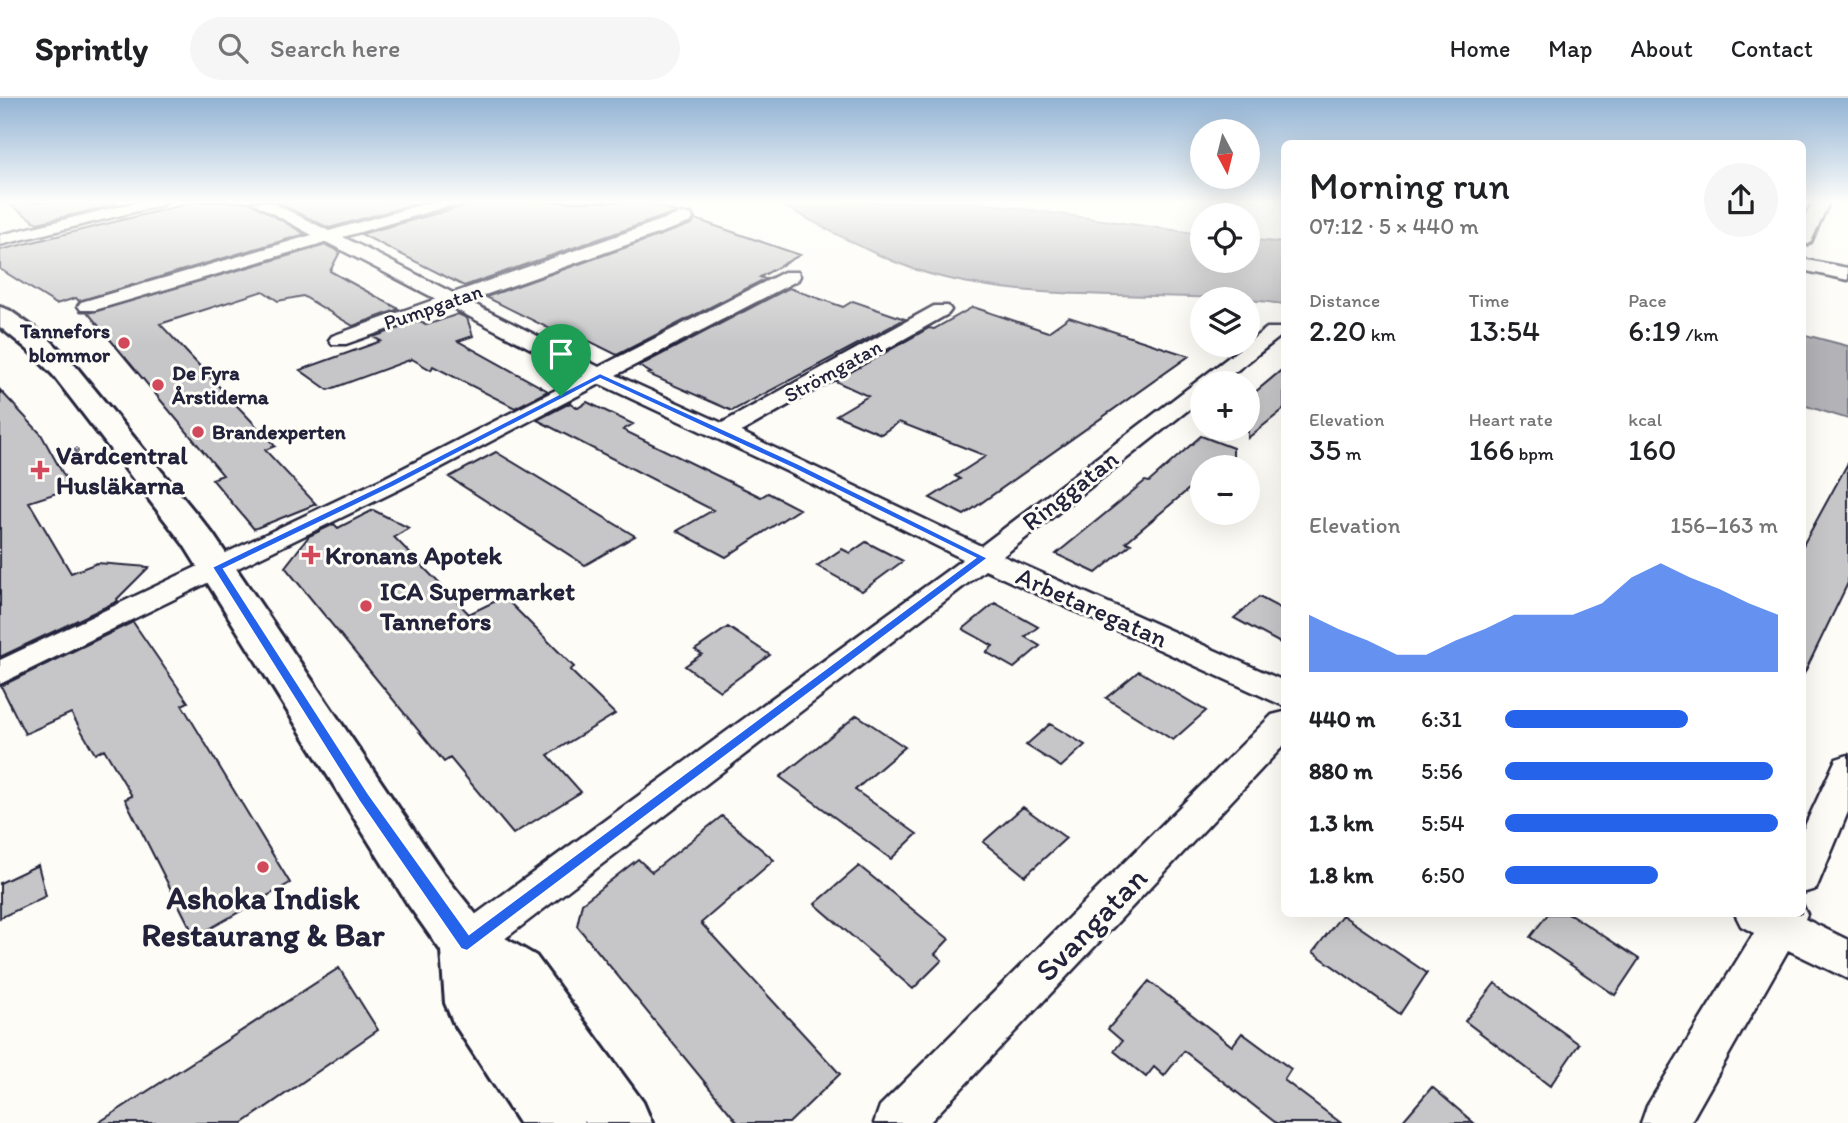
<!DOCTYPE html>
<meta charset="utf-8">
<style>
body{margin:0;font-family:Itim,sans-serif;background:#f6f6f6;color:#202124;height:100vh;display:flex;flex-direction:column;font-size:26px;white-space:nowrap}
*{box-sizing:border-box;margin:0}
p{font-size:23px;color:#757577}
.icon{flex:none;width:38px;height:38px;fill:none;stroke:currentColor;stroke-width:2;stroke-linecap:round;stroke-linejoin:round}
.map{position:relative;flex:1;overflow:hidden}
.side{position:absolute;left:1281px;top:42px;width:525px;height:777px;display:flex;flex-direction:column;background:#fff;border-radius:10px;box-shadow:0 7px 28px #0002}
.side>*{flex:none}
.needle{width:46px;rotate:173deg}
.controls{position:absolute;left:1190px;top:21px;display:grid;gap:14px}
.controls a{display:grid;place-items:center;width:70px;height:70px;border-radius:50%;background:#fff;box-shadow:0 7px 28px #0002;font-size:35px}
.pin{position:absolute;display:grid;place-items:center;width:60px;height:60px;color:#fff;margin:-72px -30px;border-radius:50% 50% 50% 0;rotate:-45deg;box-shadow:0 0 7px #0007}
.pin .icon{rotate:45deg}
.round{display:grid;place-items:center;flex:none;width:74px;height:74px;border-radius:37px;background:#f6f6f6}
.headline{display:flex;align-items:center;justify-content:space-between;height:119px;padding:0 28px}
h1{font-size:38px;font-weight:600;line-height:52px}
.figures{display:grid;grid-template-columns:repeat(3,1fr);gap:10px;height:119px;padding:7px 28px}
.figures div{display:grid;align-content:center}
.figures b{font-size:30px;font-weight:600}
.figures small{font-size:19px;font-weight:400}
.figures p{font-size:19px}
.chart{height:196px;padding:14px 28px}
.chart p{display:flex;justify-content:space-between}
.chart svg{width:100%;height:126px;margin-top:7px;fill:#2563eb;opacity:.7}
ul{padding:0 28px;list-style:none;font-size:23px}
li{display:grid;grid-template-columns:112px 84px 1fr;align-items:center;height:52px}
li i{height:18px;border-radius:9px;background:#2563eb}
header{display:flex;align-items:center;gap:42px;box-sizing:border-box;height:98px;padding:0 35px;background:#fff;border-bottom:2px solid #e0e0e0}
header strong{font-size:33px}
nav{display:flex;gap:38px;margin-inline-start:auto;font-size:24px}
.search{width:490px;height:63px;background:#f6f6f6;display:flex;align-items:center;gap:18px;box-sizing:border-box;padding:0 24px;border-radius:38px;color:#757577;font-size:26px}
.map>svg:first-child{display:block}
.water{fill:#b2b2b7;stroke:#787885;stroke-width:2}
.building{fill:#c6c6c8;stroke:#22223b;stroke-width:2}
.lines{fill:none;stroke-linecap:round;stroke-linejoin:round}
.minor-casing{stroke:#22223b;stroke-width:5}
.secondary-casing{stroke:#22223b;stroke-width:6}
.minor{fill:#fdfcf7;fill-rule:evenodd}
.secondary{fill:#fdfcf7;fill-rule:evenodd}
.route{fill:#2563eb;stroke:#fff;stroke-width:2;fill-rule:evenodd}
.poi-dot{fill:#d1495b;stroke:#fdfcf7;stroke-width:2.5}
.labels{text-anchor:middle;stroke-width:6;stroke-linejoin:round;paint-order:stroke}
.far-street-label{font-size:21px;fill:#22223b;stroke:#fdfcf7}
.far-poi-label{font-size:21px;font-weight:bold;fill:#22223b;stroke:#fdfcf7;text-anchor:start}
.poi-label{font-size:26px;font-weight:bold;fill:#22223b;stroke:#fdfcf7;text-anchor:start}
.street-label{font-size:26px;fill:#22223b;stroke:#fdfcf7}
.near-poi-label{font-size:32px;font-weight:bold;fill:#22223b;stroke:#fdfcf7}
.near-street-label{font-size:32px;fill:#22223b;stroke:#fdfcf7}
</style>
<header>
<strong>Sprintly</strong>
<div class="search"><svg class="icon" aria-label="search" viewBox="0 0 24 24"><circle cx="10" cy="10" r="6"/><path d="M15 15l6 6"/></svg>Search here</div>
<nav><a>Home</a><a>Map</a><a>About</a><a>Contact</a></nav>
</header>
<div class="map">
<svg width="1848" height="1025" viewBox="0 0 1848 1025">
<rect width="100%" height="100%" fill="#fdfcf7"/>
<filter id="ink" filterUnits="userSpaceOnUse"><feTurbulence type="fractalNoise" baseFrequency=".0143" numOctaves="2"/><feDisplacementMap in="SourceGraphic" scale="14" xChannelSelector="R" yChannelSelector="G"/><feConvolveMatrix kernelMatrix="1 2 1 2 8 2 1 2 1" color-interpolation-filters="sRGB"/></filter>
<g filter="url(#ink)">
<!-- water -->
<path class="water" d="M776,104H974L1202,136V163H1248V141L1284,145V206C1172,191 1056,206 945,180C884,166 831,132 776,104Z
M1802,236L1848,248V321L1803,307Z"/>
<!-- building -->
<path class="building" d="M6,104H115V107L37,125Z
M195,104H250L305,136L79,203L76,200L56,206L0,171V152Z
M276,104H411L412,107L329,130Z
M479,104H647L676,114L464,188L361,136Z
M695,121L800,157L760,179L765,181L617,257L573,235L564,238L486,199L692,126Z
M326,147L340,154L330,173L399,211L353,228L303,198L278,203L263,193L160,226L275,348L265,352L316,406L254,431L212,381L223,377L88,215Z
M789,190L843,209L853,203L905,221L732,313L648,276L651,275L639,268Z
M973,209L1048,234L1069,219L1189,258L964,417L930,400L960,381L955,378L986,358L899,324L881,336L836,317L868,298L835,283L929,230L934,231Z
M458,216L467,220L473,238L458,243L548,293L515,310L433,268L431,272L412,261L328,292L300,272L381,243L373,239L420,223L427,227Z
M1284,270V311L1248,340V300Z
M0,292L41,336L68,385L57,388L60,394L29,404L71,475L97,465L149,469L117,501L118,503L0,559Z
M587,304L633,326L623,332L761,399L768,395L799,411L726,459L677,433L713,412L537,322L570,305L578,310Z
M1201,338L1233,350V365L1228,369H1202V396L1189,391L1126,444L1131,446L1096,475L1056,456L1145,383L1149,384Z
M496,354L635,438L585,467L449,379Z
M1848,365V485L1802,580V449Z
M373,412L409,430L394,439L469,516L504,499L574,569L570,572L615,616L548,657L581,694L513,736L450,660L444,664L285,469L309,438L334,426L338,430Z
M866,444L903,463L862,493L817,468L842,451L850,455Z
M1259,499L1284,512V547L1234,520Z
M995,505L1038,529L1025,539L1040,548L1014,570L986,554L993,548L963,531Z
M133,524L188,604L182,607L290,785L195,839L125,701L132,698L104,651L95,656L71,615L25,636L1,588Z
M728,529L770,557L720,593L685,568L702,556L695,552Z
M1139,573L1206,613L1173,642L1106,600Z
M857,617L905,649L855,692L917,736L891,761L780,679Z
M1050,626L1085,647L1061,669L1026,647Z
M1023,709L1066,740L1025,778L983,744Z
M722,718L774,762L701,825L840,976L789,1025H738L577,828L582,805L638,761L652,774Z
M38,767L46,798L0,820V785Z
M859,768L949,841L935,856L942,862L913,891L815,806Z
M1548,816H1570L1639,861L1615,897L1530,839Z
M1342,817L1427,875L1400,916L1313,854Z
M339,870L378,932L243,1025H98Z
M1149,883L1232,948L1242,935L1291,971L1284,982L1341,1025H1276L1184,953L1164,978L1154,969L1146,979L1114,953L1122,943L1108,931Z
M1495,885L1579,946L1550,988L1465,923Z
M1432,989L1474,1025H1401Z"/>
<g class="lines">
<!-- minor casing -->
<g class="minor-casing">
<path id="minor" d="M138,104H164L162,107L0,147V137Z
M252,104H271L329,133L430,104H454L452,107L343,139L453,195L679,116H691L693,120L691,124L468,203L599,269L784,174H798L800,178L798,182L616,277L722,325L934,208H948L951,212L948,216L741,334L981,448L1267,230H1281L1284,234L1281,238L1221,285H1202V301L1003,458L1284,583V608L985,472L481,859L467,864L453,859L447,846L453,833L963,461L786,373L600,286L400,391L0,586V562L382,381L583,278L451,209L346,246H332L329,242L332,238L436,201L326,144L95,212H81L78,208L81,204L312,137Z
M1813,104H1829L1811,144L1802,149V125Z
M1802,161L1848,170V182L1802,172Z
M1284,614V647L929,1025H874L880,1008L1272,617Z
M1848,657V714L1816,791L1802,795V734L1836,661Z
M1802,806L1807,816L1805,821L1848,842V881L1788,852L1690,1025H1641L1647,1008L1754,835L1741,828L1735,816H1802Z"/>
</g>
<!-- secondary casing -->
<g class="secondary-casing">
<path id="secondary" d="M0,209L9,212L47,239L73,265L212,435L443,775L486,829L536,858L643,1004L652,1025H586L584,1022L585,1025H519L453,924L445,905L441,853L407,805L184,447L53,277L27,251L0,229Z"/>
</g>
<!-- minor -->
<use href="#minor" class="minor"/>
<!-- secondary -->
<use href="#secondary" class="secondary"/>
</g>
</g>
<!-- sky -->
<linearGradient id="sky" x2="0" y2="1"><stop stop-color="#92b3d4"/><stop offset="0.42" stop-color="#fefefb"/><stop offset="1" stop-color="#fefefb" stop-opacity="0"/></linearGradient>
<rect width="1848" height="247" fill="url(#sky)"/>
<!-- route -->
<path class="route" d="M600,275L799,366L988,460L467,853L461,851L359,703L212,469L388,384ZM600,281L792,370L975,460L469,836L368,695L224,471L395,388Z"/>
<!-- markers -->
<g class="poi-dot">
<circle cx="124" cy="245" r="7"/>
<circle cx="158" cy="287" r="7"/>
<circle cx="198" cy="334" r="7"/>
<path d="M36.5 361.5h7v7h7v7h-7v7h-7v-7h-7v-7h7z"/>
<path d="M307.5 446.5h7v7h7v7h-7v7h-7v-7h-7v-7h7z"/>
<circle cx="366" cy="508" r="7"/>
<circle cx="263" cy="769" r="7"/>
</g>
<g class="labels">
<!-- far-street labels -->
<g class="far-street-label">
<text transform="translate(433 209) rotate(-19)" y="7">Pumpgatan</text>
<text transform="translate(833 273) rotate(-29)" y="7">Strömgatan</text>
</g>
<!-- far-poi labels -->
<g class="far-poi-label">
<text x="110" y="240" text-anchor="end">Tannefors<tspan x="110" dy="24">blommor</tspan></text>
<text x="172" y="282">De Fyra<tspan x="172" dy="24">Årstiderna</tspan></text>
<text x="212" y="341">Brandexperten</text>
</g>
<!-- poi labels -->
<g class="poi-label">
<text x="56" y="366">Vårdcentral<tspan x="56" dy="30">Husläkarna</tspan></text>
<text x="325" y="466">Kronans Apotek</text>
<text x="380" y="502">ICA Supermarket<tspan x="380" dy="30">Tannefors</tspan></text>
</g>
<!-- street labels -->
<g class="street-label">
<text transform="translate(1070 392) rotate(-38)" y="9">Ringgatan</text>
<text transform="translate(1092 509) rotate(24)" y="9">Arbetaregatan</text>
</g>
<!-- near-poi labels -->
<g class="near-poi-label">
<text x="263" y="811">Ashoka Indisk<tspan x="263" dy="37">Restaurang &amp; Bar</tspan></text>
</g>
<!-- near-street labels -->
<g class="near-street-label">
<text transform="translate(1091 826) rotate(-46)" y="11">Svangatan</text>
</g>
</g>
</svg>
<div class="controls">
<a><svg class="needle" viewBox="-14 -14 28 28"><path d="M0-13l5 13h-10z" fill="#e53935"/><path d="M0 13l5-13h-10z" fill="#757577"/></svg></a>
<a><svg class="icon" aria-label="locate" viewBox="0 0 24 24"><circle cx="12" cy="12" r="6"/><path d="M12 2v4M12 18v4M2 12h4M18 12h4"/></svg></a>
<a><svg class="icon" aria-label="layers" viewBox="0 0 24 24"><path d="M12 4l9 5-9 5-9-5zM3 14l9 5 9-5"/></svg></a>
<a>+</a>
<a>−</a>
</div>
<div class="pin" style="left:561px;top:298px;background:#1e9e55"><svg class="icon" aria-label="arrive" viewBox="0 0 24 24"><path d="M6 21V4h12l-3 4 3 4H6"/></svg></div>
<section class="side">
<div class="headline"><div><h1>Morning run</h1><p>07:12 · 5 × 440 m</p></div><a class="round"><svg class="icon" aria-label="share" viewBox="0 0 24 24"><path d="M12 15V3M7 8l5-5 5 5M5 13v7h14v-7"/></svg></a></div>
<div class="figures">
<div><p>Distance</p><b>2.20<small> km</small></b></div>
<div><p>Time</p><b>13:54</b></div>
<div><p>Pace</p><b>6:19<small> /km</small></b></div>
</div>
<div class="figures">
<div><p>Elevation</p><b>35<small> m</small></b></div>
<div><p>Heart rate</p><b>166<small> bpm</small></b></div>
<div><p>kcal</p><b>160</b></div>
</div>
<div class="chart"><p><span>Elevation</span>156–163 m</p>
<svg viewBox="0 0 160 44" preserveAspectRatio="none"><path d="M0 44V24L10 29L20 33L30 38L40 38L50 33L60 29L70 24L80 24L90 24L100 20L110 11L120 6L130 11L140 15L150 20L160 24V44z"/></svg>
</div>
<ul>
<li><b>440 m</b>6:31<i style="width:67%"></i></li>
<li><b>880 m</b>5:56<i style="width:98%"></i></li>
<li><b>1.3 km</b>5:54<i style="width:100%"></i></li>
<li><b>1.8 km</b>6:50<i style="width:56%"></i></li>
</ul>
</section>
</div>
